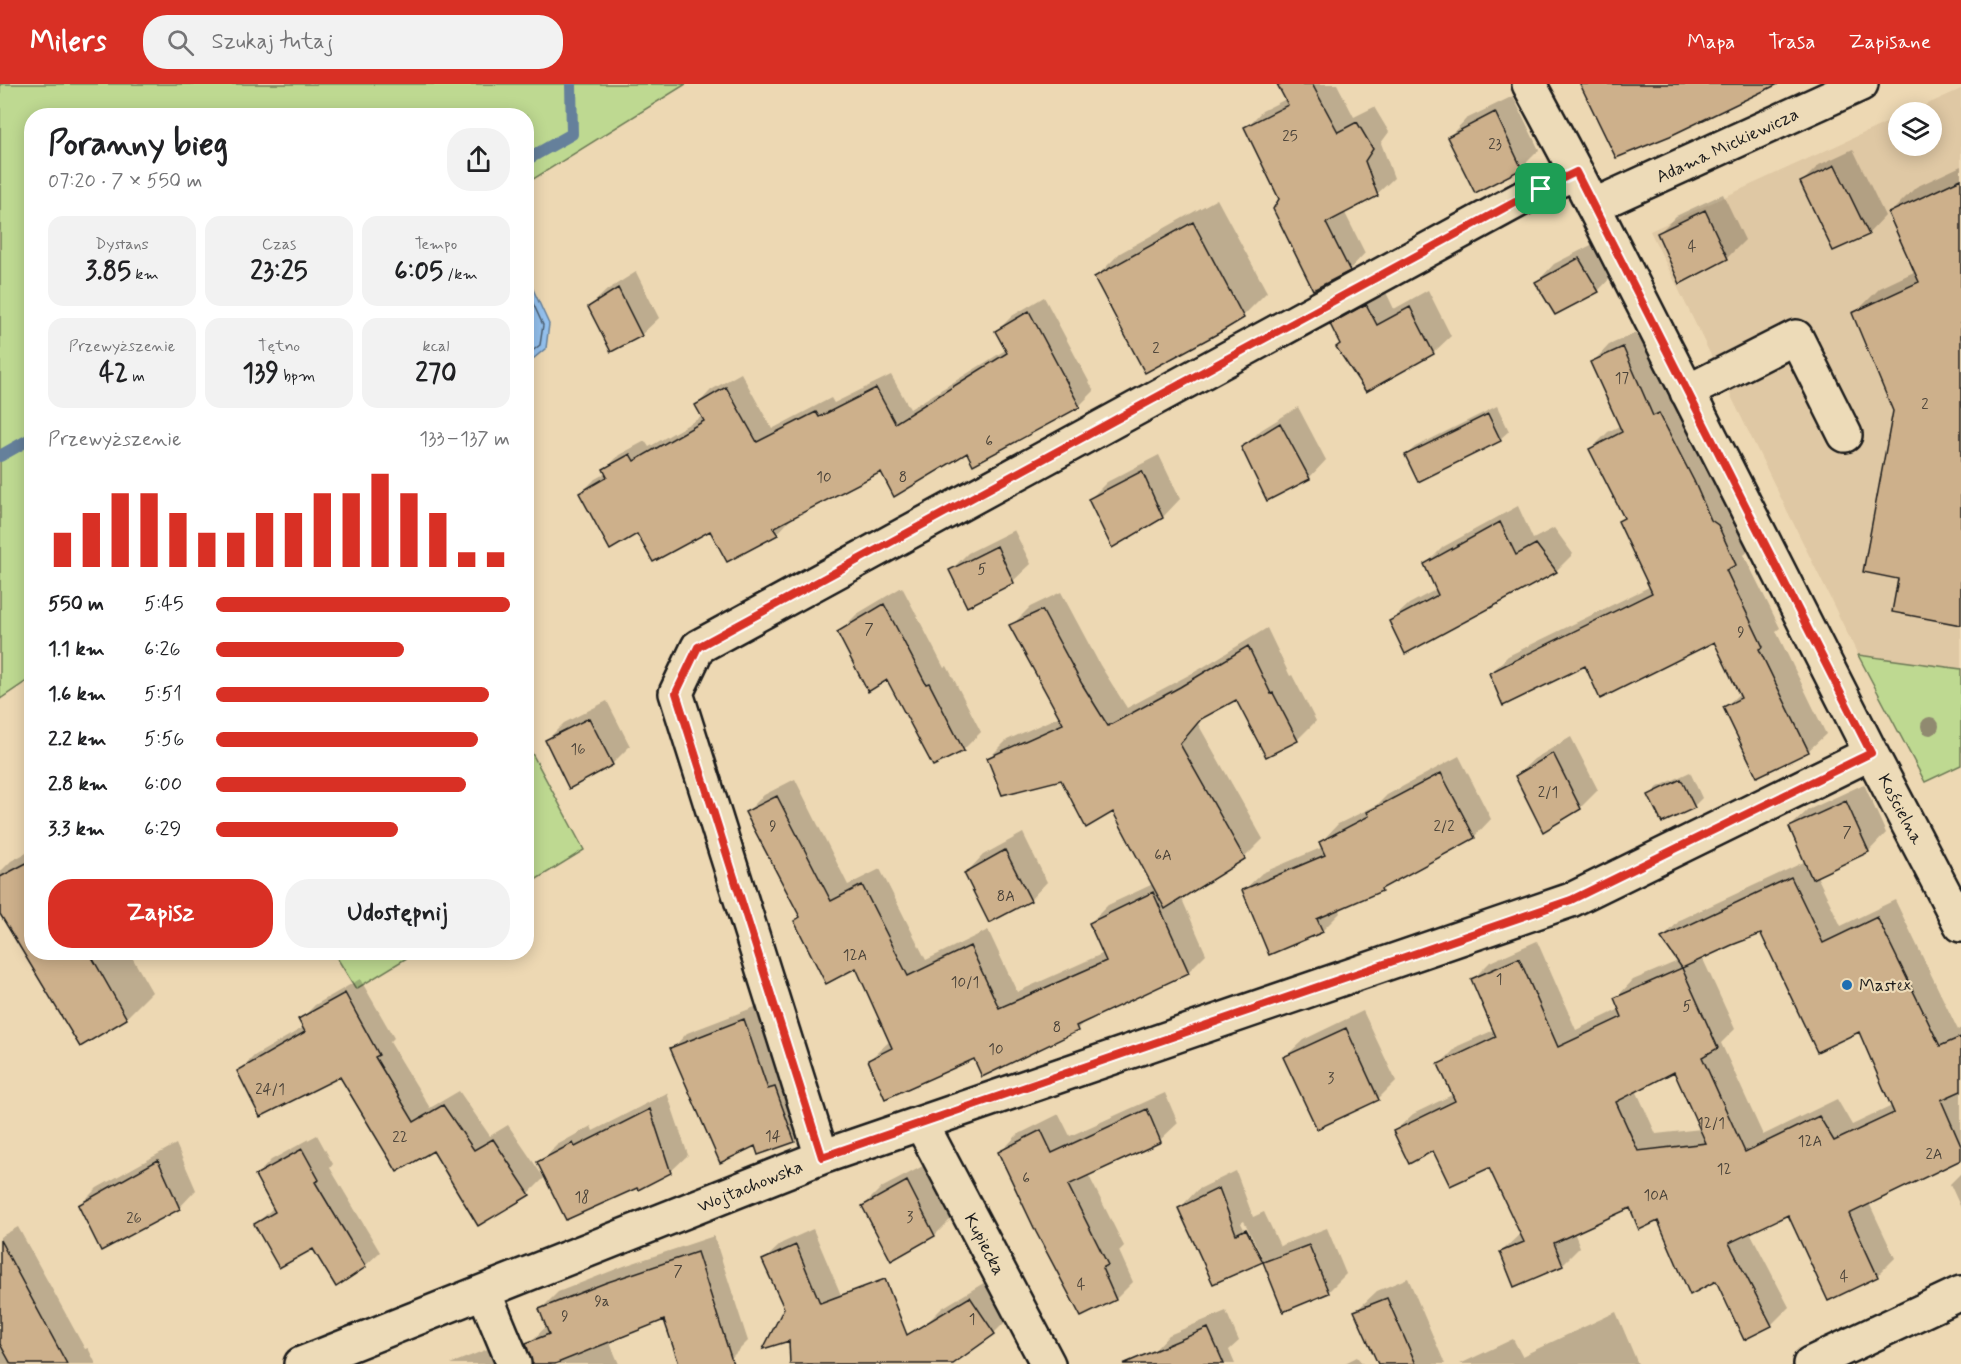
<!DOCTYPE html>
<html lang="pl">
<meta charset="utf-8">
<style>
body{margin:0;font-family:Mynerve,sans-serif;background:#f2f2f2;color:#202124;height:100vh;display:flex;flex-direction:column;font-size:22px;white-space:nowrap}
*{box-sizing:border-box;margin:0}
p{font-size:20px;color:#757577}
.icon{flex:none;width:33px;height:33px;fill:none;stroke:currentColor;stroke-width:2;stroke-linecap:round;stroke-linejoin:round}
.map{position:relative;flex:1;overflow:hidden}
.drawer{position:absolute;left:24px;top:24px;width:510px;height:852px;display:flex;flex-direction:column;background:#fff;border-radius:24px;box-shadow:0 3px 15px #0003}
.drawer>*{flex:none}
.controls{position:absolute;left:1888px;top:18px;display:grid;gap:12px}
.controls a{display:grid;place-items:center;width:54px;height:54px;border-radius:50%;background:#fff;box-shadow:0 3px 15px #0003;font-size:30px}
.pin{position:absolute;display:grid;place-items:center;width:51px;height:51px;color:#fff;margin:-26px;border-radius:12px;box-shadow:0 3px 9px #0006}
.round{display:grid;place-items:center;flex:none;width:63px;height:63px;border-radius:24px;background:#f2f2f2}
.summary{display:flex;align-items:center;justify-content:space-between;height:102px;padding:0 24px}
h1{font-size:33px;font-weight:700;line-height:45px}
.stats{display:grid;grid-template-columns:repeat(3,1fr);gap:9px;height:102px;padding:6px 24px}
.stats div{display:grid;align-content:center;border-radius:15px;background:#f2f2f2;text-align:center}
.stats b{font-size:26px;font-weight:700}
.stats small{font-size:16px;font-weight:400}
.stats p{font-size:16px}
.chart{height:168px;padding:12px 24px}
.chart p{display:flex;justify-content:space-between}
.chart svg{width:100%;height:108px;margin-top:6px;stroke:#d93025;stroke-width:6}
.button{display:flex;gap:12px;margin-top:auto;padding:12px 24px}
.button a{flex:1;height:69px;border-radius:24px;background:#d93025;color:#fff;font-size:24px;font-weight:700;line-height:69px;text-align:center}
.button a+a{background:#f2f2f2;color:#202124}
ul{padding:0 24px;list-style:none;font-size:20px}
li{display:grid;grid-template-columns:96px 72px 1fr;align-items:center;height:45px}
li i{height:15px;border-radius:8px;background:#d93025}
header{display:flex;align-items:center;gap:36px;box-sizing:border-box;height:84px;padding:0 30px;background:#d93025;color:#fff}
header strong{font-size:28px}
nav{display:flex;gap:33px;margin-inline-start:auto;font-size:21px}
.search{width:420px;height:54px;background:#f2f2f2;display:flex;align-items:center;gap:15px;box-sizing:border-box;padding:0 21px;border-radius:24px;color:#757577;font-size:22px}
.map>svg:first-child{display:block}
.built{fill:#dfc8a4}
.green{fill:#bed991;stroke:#6d7a56;stroke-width:1.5}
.water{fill:#95c2ef;stroke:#65809b;stroke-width:1.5}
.shadow{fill:#0003;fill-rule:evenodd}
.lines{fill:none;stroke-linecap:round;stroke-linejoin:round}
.shore{stroke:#4c5e70;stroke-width:1.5}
.stream{stroke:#65809b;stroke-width:12}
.building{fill:#cdb08b;stroke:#1c1c1c;stroke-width:1.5;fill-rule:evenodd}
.minor-casing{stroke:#1c1c1c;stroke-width:38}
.major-casing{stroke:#1c1c1c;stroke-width:38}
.minor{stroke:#eddbb8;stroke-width:33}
.major{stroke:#eddbb8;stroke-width:33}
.tree{fill:#908a70}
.route-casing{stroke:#fff;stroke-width:12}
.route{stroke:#d93025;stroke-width:8}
.poi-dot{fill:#1f6fb2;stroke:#eddbb8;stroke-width:2}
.labels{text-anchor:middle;stroke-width:4.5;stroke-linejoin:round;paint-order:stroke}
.number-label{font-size:15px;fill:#484138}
.street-label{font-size:18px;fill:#1c1c1c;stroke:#eddbb8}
.poi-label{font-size:18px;fill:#1c1c1c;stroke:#eddbb8;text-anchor:start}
</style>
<header>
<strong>Milers</strong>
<div class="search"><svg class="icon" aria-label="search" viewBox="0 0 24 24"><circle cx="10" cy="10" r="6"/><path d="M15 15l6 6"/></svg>Szukaj tutaj</div>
<nav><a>Mapa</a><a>Trasa</a><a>Zapisane</a></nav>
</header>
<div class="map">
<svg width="1961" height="1280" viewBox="0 0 1961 1280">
<rect width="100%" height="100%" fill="#edd8b3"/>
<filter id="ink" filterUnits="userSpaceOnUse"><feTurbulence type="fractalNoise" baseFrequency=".0167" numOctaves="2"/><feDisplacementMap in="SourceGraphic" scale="12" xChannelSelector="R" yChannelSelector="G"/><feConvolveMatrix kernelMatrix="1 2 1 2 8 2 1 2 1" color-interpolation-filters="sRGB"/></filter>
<g filter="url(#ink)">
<!-- built -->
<path class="built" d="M1961,5V585L1858,571L1650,147L1899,33V62H1932V28H1910Z"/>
<!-- green -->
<path class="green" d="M0,0H686L527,99L526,32H32L31,594L0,615Z
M1858,571L1961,585V681L1925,698Z
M527,660L584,766L527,801H526Z
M334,869H415L356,905Z"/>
<!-- water -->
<path class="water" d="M526,190L549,240L546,264L527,280Z"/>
<!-- shadow -->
<path class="shadow" d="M1280,0H1337L1354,33L1374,23L1389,48L1381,59L1394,94L1377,110L1344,127L1365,169L1349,186L1281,115L1246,44L1262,27L1286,15Z
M1513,12L1539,66L1521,84L1449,53L1466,35Z
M1853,65L1885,132L1868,150L1802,98L1819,81Z
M1961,82V539L1899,494L1894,326L1854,230L1880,204L1916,187L1890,129L1916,103Z
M1723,110L1745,156L1727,174L1659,149L1676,132Z
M1217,115L1267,208L1243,232L1096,193L1120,169Z
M1597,158L1615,189L1598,207L1537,198L1554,180Z
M636,188L659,234L641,251L589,223L607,206Z
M1384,204L1394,225L1428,206L1451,252L1433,269L1341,259L1332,240L1350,223Z
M1044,213L1094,307L1079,322L968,367L881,386L790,433L791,435L777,450L711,445L638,448L581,409L595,395L606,389L605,386L619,371L645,357L649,363L703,332L697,321L711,306L741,289L772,345L831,314L834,319L891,291L910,325L1007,265L997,247L1012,232Z
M1640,247L1671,316L1676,313L1753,463L1744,471L1780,544L1776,547L1826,650L1808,667L1725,623L1740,609L1715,556L1586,580L1491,589L1508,572L1651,502L1620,437L1625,432L1591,365L1608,348L1621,341L1592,279L1609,261Z
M1497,322L1509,347L1500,355L1419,396L1406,371L1415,363Z
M1298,323L1326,376L1309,394L1243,363L1261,346Z
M1159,371L1180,415L1163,433L1112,462L1090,415L1107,398Z
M1518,422L1533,455L1554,444L1573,470L1556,487L1391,537L1409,520L1437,505L1426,480L1443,463Z
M1014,446L1031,480L1013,497L967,521L951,486L968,469Z
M902,503L944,584L947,582L981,648L964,665L933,680L888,594L839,548L857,530Z
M1061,508L1100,581L1127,624L1200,585L1267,544L1290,592L1292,591L1316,637L1297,656L1236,614L1206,630L1198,640L1263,755L1244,774L1181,813L1206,870L1188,888L1087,935L1077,945L975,973L869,976L890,957L857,882L796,837L801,832L747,728L764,711L795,695L848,801L880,785L926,876L988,846L1017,908L1104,869L1090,839L1108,821L1153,800L1113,726L1062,694L988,675L1007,656L1060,632L1011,542L1030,523Z
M607,617L630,662L613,679L570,703L547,656L564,639Z
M1571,653L1598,706L1580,724L1544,746L1516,692L1534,675Z
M1459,672L1491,735L1474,753L1385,801L1381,805L1338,824L1340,829L1322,847L1244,806L1262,789L1323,763L1321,758L1338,740L1377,721L1387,711Z
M1690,688L1702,714L1694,722L1650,711L1658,703Z
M1864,700L1886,749L1869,767L1817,792L1841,842L1895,816L1958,946L1961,944V1074L1869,1119L1895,1174L1877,1192L1788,1129L1750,1148L1789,1223L1771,1241L1717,1195L1659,1135L1630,1122L1574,1148L1580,1163L1562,1181L1501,1168L1521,1149L1489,1082L1434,1065L1395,1047L1413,1030L1454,1010L1440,980L1458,962L1494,946L1473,895L1490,878L1537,857L1576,946L1620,925L1616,914L1633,896L1678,877L1663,854L1680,836L1806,777L1790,743L1808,726ZM1760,845L1859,946L1892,1022L1852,1041L1837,1015L1763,1051L1721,959L1735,945L1702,873ZM1675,986L1701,1045L1656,1050L1636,1006Z
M1023,749L1047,798L1030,816L966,789L983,771Z
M32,766V868H129L152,908L126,934L80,961L0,828V788L11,777Z
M360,895L394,954L390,958L430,1024L459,1007L490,1052L508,1041L544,1094L529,1109L479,1140L433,1065L341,991L239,987L254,972L304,943L300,936L315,921Z
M760,921L810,1042L794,1057L756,1060L672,965L687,949Z
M1363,927L1396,997L1378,1015L1285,973L1303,956Z
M667,1009L688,1071L670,1088L539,1079L557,1061L591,1042L593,1047Z
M1165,1009L1178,1039L1160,1056L1088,1090L1124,1162L1119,1167L1133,1198L1116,1215L1000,1069L1017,1051L1059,1030L1070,1052Z
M317,1051L333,1080L330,1084L380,1168L365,1182L256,1140L274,1123L257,1091L271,1076Z
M176,1060L196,1106L179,1124L80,1121L97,1104Z
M925,1081L952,1134L935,1151L891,1175L863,1122L881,1104Z
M1236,1087L1253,1133L1264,1128L1280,1162L1327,1144L1346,1190L1328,1208L1284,1226L1263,1176L1213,1198L1180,1124L1197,1106ZM1244,1137L1261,1171H1257L1241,1139Z
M1961,1089V1124L1950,1100Z
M18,1143L85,1265L88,1264L96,1280H0V1153Z
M813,1145L847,1225L785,1224L764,1176L782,1159Z
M714,1152L748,1257L731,1274L712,1280H681L665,1234L609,1257L619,1280H534L528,1260L547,1242L541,1225L558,1208L624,1182Z
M1408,1194L1445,1280H1380L1356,1227L1377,1207Z
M987,1197L1012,1231L994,1249L950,1280H849L926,1247L924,1242L942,1224Z
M1226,1227L1239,1257L1229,1266L1235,1280H1157L1152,1269L1169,1251Z
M1616,1228L1638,1280H1460L1513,1255L1522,1272Z
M508,1257L525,1280H450Z
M1357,1273L1363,1280H1343Z"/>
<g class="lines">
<!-- shore -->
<path class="shore" d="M526,204L543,241L540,261L526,272"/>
<!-- stream -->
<path class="stream" d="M526,76L572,50L571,0
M0,372L32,354"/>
</g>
<!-- building -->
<path class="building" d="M1277,0H1312L1338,48L1357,38L1373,65L1365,77L1378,112L1326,139L1350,187L1313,206L1273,125L1279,115L1244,43L1288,21Z
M1580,0H1778L1670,52L1616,74Z
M1495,28L1522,85L1475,109L1447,53Z
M1835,81L1869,151L1833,167L1800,98Z
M1961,95V541L1892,528L1898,495L1863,488L1893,327L1852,229L1919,198L1888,129Z
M1705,126L1728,175L1680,200L1657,149Z
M1193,138L1244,234L1219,249L1145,289L1094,193Z
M1579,174L1599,208L1555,231L1535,198Z
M618,204L642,252L611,268L588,223Z
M1366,220L1377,241L1410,223L1434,270L1366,308L1336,263L1340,260L1330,240Z
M1029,227L1080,323L973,381L967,369L894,413L881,388L773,444L778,451L727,478L710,447L653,478L637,450L610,466L579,409L607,393L603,385L630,370L634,377L704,337L695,321L726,303L757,358L816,328L819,333L876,304L895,339L1007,269L995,247Z
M1623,263L1653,332L1659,329L1694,397L1711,436L1718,441L1736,481L1726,486L1763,563L1759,565L1809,668L1757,693L1723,623L1741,614L1714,558L1600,615L1585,582L1503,622L1489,589L1652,509L1618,437L1624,434L1589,365L1622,348L1590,278Z
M1488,330L1501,357L1418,398L1405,371Z
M1280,339L1310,395L1267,417L1241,363Z
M1142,387L1163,434L1112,464L1088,415Z
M1500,438L1516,471L1536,460L1557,488L1405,570L1389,537L1438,511L1424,480Z
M997,462L1014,499L967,523L949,486Z
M884,520L926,600L929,599L964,667L933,682L887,596L868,608L837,548Z
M1042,526L1082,600L1108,642L1180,603L1248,562L1271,610L1273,609L1298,657L1266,673L1236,616L1201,635L1180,660L1245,775L1165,825L1113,728L1086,744L1061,696L1002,711L987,674L1063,640L1009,541Z
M589,634L613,681L569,705L545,656Z
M1553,669L1581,725L1543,748L1515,692Z
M1441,689L1475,754L1381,805L1382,807L1317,835L1323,848L1269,871L1242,806L1325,771L1319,758L1369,732L1367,728Z
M1681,695L1695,724L1662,739L1648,711Z
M777,712L831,817L862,801L908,892L970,862L999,924L1106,877L1089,839L1153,808L1189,889L1076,942L1078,947L982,993L974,975L885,1015L868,976L892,964L856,884L826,900L794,837L800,833L745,728Z
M1846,717L1869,768L1812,795L1789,743Z
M1005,766L1031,817L989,839L964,789Z
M32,776V868H89L127,935L80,963L0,830V793Z
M1791,793L1823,859L1877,833L1940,962L1961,953V1007L1941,1016L1961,1062V1076L1849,1130L1878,1193L1828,1217L1788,1131L1729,1159L1772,1242L1744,1256L1716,1197L1690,1211L1658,1137L1639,1146L1630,1124L1554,1159L1563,1182L1514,1203L1500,1168L1524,1158L1489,1084L1450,1102L1433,1067L1409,1080L1393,1047L1455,1017L1438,980L1496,953L1471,895L1519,874L1558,963L1622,933L1614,914L1682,884L1661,854ZM1761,850L1817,968L1859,948L1894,1029L1834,1057L1819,1032L1745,1068L1702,973L1718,964L1682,884L1732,861ZM1674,988L1706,1059L1638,1067L1616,1018Z
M345,909L379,971L375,973L414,1038L443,1021L474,1066L493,1055L530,1111L478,1142L433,1067L397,1088L340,993L260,1033L237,987L305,948L298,935Z
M744,935L768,1005L775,1003L795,1058L758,1071L755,1062L720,1079L670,964Z
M1346,944L1379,1016L1317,1045L1283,973Z
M650,1025L671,1089L638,1106L637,1104L566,1136L537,1078L573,1059L575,1063Z
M1147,1025L1161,1058L1068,1101L1108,1181L1102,1184L1116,1216L1081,1233L1036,1148L998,1068L1041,1046L1052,1069Z
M302,1065L319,1096L315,1098L366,1183L336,1203L313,1165L279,1184L254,1140L275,1128L255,1091Z
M158,1076L180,1125L101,1167L78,1121Z
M907,1097L935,1152L891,1177L862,1122Z
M1219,1104L1236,1150L1246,1145L1263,1178L1213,1200L1178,1124Z
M0,1156L67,1280H11L0,1260Z
M796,1161L820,1219L885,1195L907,1251L970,1213L995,1250L953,1280H790L789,1257L763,1265L784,1224L762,1176Z
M1309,1161L1329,1209L1283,1228L1263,1178Z
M697,1168L733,1280H679L664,1236L555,1280H532L526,1259L549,1250L539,1225L605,1199Z
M1387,1214L1416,1280H1378L1354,1227Z
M1208,1244L1224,1280H1123Z"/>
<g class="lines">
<!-- minor casing -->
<g class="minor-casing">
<path id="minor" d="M1529,0L1576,88L1871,669L1961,841
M1593,122L1861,0
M1687,308L1796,253L1845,351
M921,1039L1048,1280
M822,1073L676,609L698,563L1528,111L1576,88
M484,1208L514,1280
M301,1280L822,1073L1571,816L1871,669"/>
</g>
<!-- major casing -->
<g class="major-casing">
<path id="major" d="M1810,1280L1961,1209"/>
</g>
<!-- minor -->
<use href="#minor" class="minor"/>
<!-- major -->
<use href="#major" class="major"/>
</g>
<!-- trees -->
<circle class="tree" cx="1930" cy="642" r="9"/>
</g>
<g class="lines" filter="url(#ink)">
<!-- route casing -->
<g class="route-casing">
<path id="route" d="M1576,88L1871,669L1571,816L822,1073L676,609L698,563L1528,111Z"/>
</g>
<!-- route -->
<use href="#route" class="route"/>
</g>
<!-- markers -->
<circle class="poi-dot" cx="1847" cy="901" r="6"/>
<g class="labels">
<!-- number labels -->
<g class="number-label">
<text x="1290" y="57">25</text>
<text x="1495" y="65">23</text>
<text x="1692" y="167">4</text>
<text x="1156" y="269">2</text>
<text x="1622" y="299">17</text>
<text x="1925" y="325">2</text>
<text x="989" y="362">6</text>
<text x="824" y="398">10</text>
<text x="903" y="398">8</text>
<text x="982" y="490">5</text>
<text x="869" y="550">7</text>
<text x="1741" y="553">9</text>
<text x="578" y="670">16</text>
<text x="1548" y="713">2/1</text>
<text x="773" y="747">9</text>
<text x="1444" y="747">2/2</text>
<text x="1847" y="753">7</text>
<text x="1163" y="776">6A</text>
<text x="1006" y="817">8A</text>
<text x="855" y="876">12A</text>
<text x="1499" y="900">1</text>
<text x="965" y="903">10/1</text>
<text x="1687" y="927">5</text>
<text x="1057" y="948">8</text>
<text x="996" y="970">10</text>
<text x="1331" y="999">3</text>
<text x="270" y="1010">24/1</text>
<text x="1711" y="1044">12/1</text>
<text x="773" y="1057">14</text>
<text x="400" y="1058">22</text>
<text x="1810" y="1062">12A</text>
<text x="1934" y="1075">2A</text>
<text x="1724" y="1090">12</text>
<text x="1026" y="1099">6</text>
<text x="1656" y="1116">10A</text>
<text x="582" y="1118">18</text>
<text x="910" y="1138">3</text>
<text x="134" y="1139">26</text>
<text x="678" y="1192">7</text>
<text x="1844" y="1197">4</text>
<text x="1081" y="1205">4</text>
<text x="602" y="1222">9a</text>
<text x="565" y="1237">9</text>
<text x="972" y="1240">1</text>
</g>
<!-- street labels -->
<g class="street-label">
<text transform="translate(1727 61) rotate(-25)" y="6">Adama Mickiewicza</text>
<text transform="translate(1901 725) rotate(62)" y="6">Kościelna</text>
<text transform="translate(750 1102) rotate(-22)" y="6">Wojtachowska</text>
<text transform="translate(985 1160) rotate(62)" y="6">Kupiecka</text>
</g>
<!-- poi labels -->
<g class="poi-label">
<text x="1859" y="907">Mastex</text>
</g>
</g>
</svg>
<div class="controls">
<a><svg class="icon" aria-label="layers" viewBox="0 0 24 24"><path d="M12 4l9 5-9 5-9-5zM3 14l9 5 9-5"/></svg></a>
</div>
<div class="pin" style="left:1541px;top:105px;background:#1e9e55"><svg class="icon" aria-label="arrive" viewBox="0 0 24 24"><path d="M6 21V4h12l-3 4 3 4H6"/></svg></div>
<section class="drawer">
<div class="summary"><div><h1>Poranny bieg</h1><p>07:20 · 7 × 550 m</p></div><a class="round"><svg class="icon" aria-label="share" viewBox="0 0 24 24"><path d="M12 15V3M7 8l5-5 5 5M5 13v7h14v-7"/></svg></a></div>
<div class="stats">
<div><p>Dystans</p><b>3.85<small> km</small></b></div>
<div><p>Czas</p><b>23:25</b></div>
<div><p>Tempo</p><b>6:05<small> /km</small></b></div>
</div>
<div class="stats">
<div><p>Przewyższenie</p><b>42<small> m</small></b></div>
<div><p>Tętno</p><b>139<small> bpm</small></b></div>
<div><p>kcal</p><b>270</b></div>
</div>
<div class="chart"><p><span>Przewyższenie</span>133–137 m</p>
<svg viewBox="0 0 160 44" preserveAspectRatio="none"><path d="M5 44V30M15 44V22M25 44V14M35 44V14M45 44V22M55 44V30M65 44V30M75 44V22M85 44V22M95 44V14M105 44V14M115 44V6M125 44V14M135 44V22M145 44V38M155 44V38"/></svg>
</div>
<ul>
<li><b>550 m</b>5:45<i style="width:100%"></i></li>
<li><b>1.1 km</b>6:26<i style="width:64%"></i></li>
<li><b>1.6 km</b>5:51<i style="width:93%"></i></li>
<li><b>2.2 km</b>5:56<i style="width:89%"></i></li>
<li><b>2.8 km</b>6:00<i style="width:85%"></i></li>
<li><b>3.3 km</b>6:29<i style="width:62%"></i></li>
</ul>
<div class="button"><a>Zapisz</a><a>Udostępnij</a></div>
</section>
</div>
